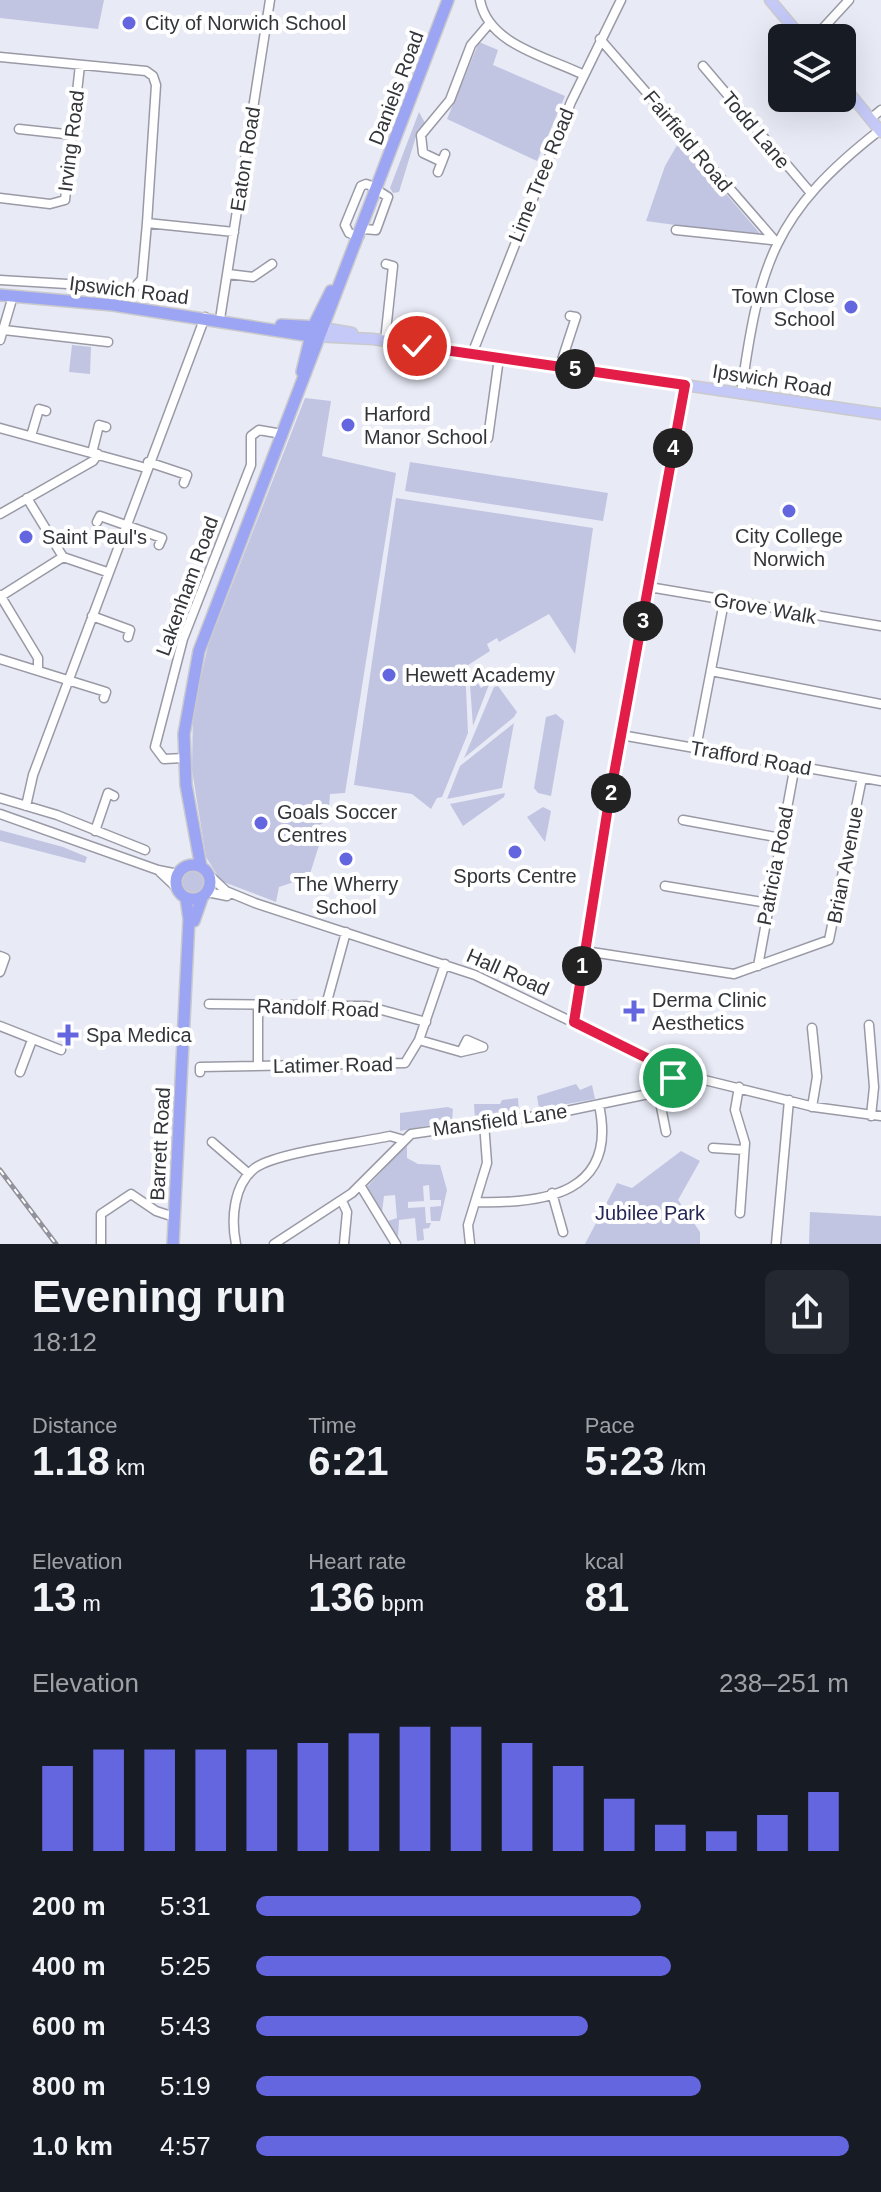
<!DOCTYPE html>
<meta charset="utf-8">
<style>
body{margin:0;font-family:Arial,sans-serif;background:#242831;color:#f1f3f6;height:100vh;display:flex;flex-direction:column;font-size:30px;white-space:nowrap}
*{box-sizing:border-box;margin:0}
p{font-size:26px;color:#9ea1a6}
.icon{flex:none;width:44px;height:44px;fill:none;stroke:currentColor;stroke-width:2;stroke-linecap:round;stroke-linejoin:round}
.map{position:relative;height:1244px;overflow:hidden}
.drawer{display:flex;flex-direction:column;background:#171b24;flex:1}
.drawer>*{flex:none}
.controls{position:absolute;left:768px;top:24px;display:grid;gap:16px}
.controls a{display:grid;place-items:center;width:88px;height:88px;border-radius:12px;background:#171b24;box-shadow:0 8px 32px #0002;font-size:40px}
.pin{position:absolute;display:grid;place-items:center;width:68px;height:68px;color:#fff;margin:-34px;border:4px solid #fff;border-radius:50%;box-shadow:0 2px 8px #0007}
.km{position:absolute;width:40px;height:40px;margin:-20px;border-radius:50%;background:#222;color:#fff;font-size:22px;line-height:40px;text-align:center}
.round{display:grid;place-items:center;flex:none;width:84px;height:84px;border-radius:12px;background:#242831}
.headline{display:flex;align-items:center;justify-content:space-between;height:136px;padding:0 32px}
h1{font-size:44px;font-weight:700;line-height:60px}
.metrics{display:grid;grid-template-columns:repeat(3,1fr);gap:12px;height:136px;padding:8px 32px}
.metrics div{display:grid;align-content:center}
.metrics b{font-size:40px;font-weight:700}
.metrics small{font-size:22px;font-weight:400}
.metrics p{font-size:22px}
.chart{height:224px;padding:16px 32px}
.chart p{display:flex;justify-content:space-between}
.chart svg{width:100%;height:144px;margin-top:8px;stroke:#6466df;stroke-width:6}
ul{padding:0 32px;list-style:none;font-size:26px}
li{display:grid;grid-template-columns:128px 96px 1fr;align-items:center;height:60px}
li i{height:20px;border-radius:10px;background:#6466df}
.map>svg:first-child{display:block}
.green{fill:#c1c5e2}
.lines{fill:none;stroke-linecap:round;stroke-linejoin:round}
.minor-casing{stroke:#999aa6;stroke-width:11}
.major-casing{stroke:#cacacc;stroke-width:13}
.highway-casing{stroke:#cacacc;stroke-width:14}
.minor{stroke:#fff;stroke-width:8}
.major{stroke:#c4c9f8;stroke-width:10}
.highway{stroke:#9ca5f4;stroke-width:11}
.rail-casing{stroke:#91929b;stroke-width:5}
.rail{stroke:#fff;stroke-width:2;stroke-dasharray:6;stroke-linecap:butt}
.route-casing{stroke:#fff;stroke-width:16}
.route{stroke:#e11d48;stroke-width:10}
.poi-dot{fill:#6466df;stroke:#fff;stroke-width:3}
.labels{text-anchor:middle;stroke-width:8;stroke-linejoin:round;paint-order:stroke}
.poi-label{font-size:20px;fill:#34353a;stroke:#fff;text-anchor:start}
.street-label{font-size:20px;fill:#34353a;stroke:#fff}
.park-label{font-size:20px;fill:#252756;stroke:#fff}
</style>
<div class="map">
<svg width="881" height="1244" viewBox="0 0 881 1244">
<rect width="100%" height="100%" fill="#e8eaf6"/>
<!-- green -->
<path class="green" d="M0,0H104L98,29L0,18Z
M479,42L498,50L493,65L565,96L537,161L447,119Z
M419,112L425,123L418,130L399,192L393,193L390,188Z
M680,140L763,237L646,221L665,166Z
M72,345L91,347L90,374L69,372Z
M305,398L331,401L322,456L396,473L345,793L330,794L328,821L312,828L321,839L309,877L279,887L276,902L221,881L206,857L192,770L193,712L208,646Z
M410,462L608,493L603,521L405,491Z
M396,498L593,528L575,654L549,614L499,642L497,638L487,644L490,651L465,667L468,733L442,797L437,798L431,809L412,794L354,785Z
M469,671L481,688L490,682L473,726Z
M498,686L517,712L514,717L464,758L494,687Z
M556,714L564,721L551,796L538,793L534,788L546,717Z
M514,723L502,788L447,799L460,766Z
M505,793L504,797L463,826L450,804Z
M543,807L551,811L545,842L527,817Z
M0,830L63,847L92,859L87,857L85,863L0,841Z
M180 883a13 13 0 1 1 26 0a13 13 0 1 1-26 0Z
M576,1084L580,1090L592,1085L595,1099L539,1109L537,1096Z
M518,1098L519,1113L475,1119L474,1104H500L502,1100Z
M448,1107L453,1109L452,1121L400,1131V1113Z
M407,1144V1158L418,1164L440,1165L447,1190L440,1221H431L430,1207L441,1206V1200H430L429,1185L423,1186L424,1201L408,1202V1208L425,1207L426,1223H431L429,1228L423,1229L424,1240L417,1241L415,1218L399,1220L398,1238L388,1221L397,1218L395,1195L384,1196L382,1212L367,1187Z
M681,1151L700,1161L678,1200L700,1232V1244H585L617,1183L632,1188Z
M810,1212L881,1216V1244H809Z"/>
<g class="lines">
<!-- minor casing -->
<g class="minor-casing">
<path id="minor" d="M480,0C488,45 548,57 584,75
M814,38L849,0
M600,39L777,243
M0,57L146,71L153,76L156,85L147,223L234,232
M703,66L810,192
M870,119L881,110
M19,129L74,135
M442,162L423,153L421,135L450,100L471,45L489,24
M438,172L445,154
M0,198L50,204L65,200L80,65
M362,229L376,230L388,197L377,190
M676,230L771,240
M359,237L349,233L345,225L361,186L366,184L378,188
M228,274L253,277L272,264
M0,280L134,288L142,279L147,223
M220,319L270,0
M4,330L108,342
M0,340L13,296
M385,341L393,266L386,264
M472,354L571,102L621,0
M560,366L576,317L570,316
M741,394C759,265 773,213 880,130
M0,428L146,468
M31,436L39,409L46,411
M488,438L499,358
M92,453L99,425L106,427
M148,462L187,475L184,483
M27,498L63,557L107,572
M0,514L93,461L98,454
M97,522L100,516L162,538L159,545
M649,587L881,626
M0,595L38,658V669
M1,596L63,557
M92,616L130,630L128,637
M0,659L106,692L104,698
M711,671L881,704
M621,735L881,781
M696,748L724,602
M184,758L164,759L155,747L183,639L251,465V436L259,430L282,434
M0,798L57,815L145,850
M26,806L33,775L205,317
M0,814L158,870L178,874
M683,820L781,838
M95,831L108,793L114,796
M160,872L177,888
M208,874L226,891L255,903L475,975L680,1074L814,1107L881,1116
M665,886L768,903
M207,892L227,896
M585,951L734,974L829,940L862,778
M0,956L5,958L0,972
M758,966L795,765
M209,1004L367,1006L426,1022
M258,1005V1066
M326,1005L346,932
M574,1022L608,807L685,385
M869,1025L874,1087L871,1116
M0,1026L61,1050
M419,1040L461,1052L483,1047
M461,1052L467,1040L483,1047
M20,1072L32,1040
M200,1072V1067L405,1063L419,1040L445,964
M666,1087H691
M739,1087L735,1110L745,1143L740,1213
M658,1092L666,1132
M812,1107L817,1077L812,1028
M212,1142L249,1174
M713,1148L744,1150
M360,1185L396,1244
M552,1193L563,1232
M342,1201L347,1212L344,1244
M476,1202C546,1204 618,1193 599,1105
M101,1244V1214L131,1194L156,1211L174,1217
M236,1244C231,1220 233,1185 255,1168C278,1152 359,1143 390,1136L404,1140
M274,1244L352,1193L411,1134L557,1113L658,1092L669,1084L675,1072
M470,1244L468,1225L487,1163L484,1123
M776,1244L789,1100"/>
</g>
<!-- major casing -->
<g class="major-casing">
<path id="major" d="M770,0L802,38
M842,84L881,132
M323,328L352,333
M313,336L373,339L881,414"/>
</g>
<!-- highway casing -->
<g class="highway-casing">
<path id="highway" d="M0,295L113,305L311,336
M281,325L320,327
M302,372L313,327L331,291
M176 882a17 17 0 1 1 34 0a17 17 0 1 1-34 0Z
M201,867L186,785L184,734L199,651L448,0
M194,921L202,898
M173,1244L189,919L186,898"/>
</g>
<!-- minor -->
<use href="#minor" class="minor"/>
<!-- major -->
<use href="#major" class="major"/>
<!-- highway -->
<use href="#highway" class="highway"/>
<!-- rail casing -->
<g class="rail-casing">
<path id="rail" d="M0,1170L56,1244"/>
</g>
<!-- rail -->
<use href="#rail" class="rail"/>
</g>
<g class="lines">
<!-- route casing -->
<g class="route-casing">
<path id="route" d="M417,346L685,385L608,807L574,1022L675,1072L673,1078"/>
</g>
<!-- route -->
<use href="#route" class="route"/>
</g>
<!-- markers -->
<g class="poi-dot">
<circle cx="129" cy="23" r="8"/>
<circle cx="851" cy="307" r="8"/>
<circle cx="348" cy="425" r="8"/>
<circle cx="789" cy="511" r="8"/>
<circle cx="26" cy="537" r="8"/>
<circle cx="389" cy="675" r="8"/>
<circle cx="261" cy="823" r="8"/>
<circle cx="515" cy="852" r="8"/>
<circle cx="346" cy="859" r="8"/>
<path d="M630 999h8v8h8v8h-8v8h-8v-8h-8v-8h8z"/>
<path d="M64 1023h8v8h8v8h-8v8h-8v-8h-8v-8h8z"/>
</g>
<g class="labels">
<!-- poi labels -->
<g class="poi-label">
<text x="145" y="30">City of Norwich School</text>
<text x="835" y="303" text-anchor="end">Town Close<tspan x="835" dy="23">School</tspan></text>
<text x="364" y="421">Harford<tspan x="364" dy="23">Manor School</tspan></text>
<text x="789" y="543" text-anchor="middle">City College<tspan x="789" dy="23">Norwich</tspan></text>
<text x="42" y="544">Saint Paul's</text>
<text x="405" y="682">Hewett Academy</text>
<text x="277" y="819">Goals Soccer<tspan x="277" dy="23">Centres</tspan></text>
<text x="515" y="883" text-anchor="middle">Sports Centre</text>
<text x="346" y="891" text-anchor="middle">The Wherry<tspan x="346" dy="23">School</tspan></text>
<text x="652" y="1007">Derma Clinic<tspan x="652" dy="23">Aesthetics</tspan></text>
<text x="86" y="1042">Spa Medica</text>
</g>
<!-- street labels -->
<g class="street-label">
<text transform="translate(396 88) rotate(-69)" y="7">Daniels Road</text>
<text transform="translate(756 130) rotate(50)" y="7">Todd Lane</text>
<text transform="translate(71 141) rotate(-83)" y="7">Irving Road</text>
<text transform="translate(688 141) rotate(50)" y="7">Fairfield Road</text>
<text transform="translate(245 159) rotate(-81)" y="7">Eaton Road</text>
<text transform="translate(541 175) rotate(-68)" y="7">Lime Tree Road</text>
<text transform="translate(129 290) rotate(7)" y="7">Ipswich Road</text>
<text transform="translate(772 380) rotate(9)" y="7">Ipswich Road</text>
<text transform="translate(187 586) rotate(-70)" y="7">Lakenham Road</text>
<text transform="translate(765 608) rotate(10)" y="7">Grove Walk</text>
<text transform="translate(751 758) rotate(10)" y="7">Trafford Road</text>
<text transform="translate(845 865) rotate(-79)" y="7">Brian Avenue</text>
<text transform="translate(775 866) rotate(-79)" y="7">Patricia Road</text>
<text transform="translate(508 972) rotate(24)" y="7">Hall Road</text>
<text transform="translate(318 1008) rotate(2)" y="7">Randolf Road</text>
<text transform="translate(333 1065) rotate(-1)" y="7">Latimer Road</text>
<text transform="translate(500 1120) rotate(-8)" y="7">Mansfield Lane</text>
<text transform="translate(160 1144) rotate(-87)" y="7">Barrett Road</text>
</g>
<!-- park labels -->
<g class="park-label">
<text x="650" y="1220">Jubilee Park</text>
</g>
</g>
</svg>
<div class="controls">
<a><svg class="icon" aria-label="layers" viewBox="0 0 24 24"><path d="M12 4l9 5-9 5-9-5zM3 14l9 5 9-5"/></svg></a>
</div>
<div class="pin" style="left:673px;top:1078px;background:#1e9e55"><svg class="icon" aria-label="arrive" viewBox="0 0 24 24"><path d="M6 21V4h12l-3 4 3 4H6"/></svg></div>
<div class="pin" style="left:417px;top:346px;background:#d93025"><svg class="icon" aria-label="check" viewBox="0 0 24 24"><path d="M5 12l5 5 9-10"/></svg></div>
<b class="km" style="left:582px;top:966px">1</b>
<b class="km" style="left:611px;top:793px">2</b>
<b class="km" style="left:643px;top:621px">3</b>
<b class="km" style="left:673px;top:448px">4</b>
<b class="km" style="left:575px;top:369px">5</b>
</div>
<section class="drawer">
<div class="headline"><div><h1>Evening run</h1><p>18:12</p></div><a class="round"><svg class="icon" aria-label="share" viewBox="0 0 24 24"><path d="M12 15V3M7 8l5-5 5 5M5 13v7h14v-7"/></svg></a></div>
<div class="metrics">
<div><p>Distance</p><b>1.18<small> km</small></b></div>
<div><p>Time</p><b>6:21</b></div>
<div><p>Pace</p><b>5:23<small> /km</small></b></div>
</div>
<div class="metrics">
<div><p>Elevation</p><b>13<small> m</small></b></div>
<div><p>Heart rate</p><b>136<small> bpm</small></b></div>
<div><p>kcal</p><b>81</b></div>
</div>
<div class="chart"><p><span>Elevation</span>238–251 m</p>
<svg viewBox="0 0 160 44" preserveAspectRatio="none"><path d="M5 44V18M15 44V13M25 44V13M35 44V13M45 44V13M55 44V11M65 44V8M75 44V6M85 44V6M95 44V11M105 44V18M115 44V28M125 44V36M135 44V38M145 44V33M155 44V26"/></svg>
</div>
<ul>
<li><b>200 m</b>5:31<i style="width:65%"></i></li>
<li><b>400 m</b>5:25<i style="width:70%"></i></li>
<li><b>600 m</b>5:43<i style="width:56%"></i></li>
<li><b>800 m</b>5:19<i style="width:75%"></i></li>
<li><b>1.0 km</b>4:57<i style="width:100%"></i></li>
</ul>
</section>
